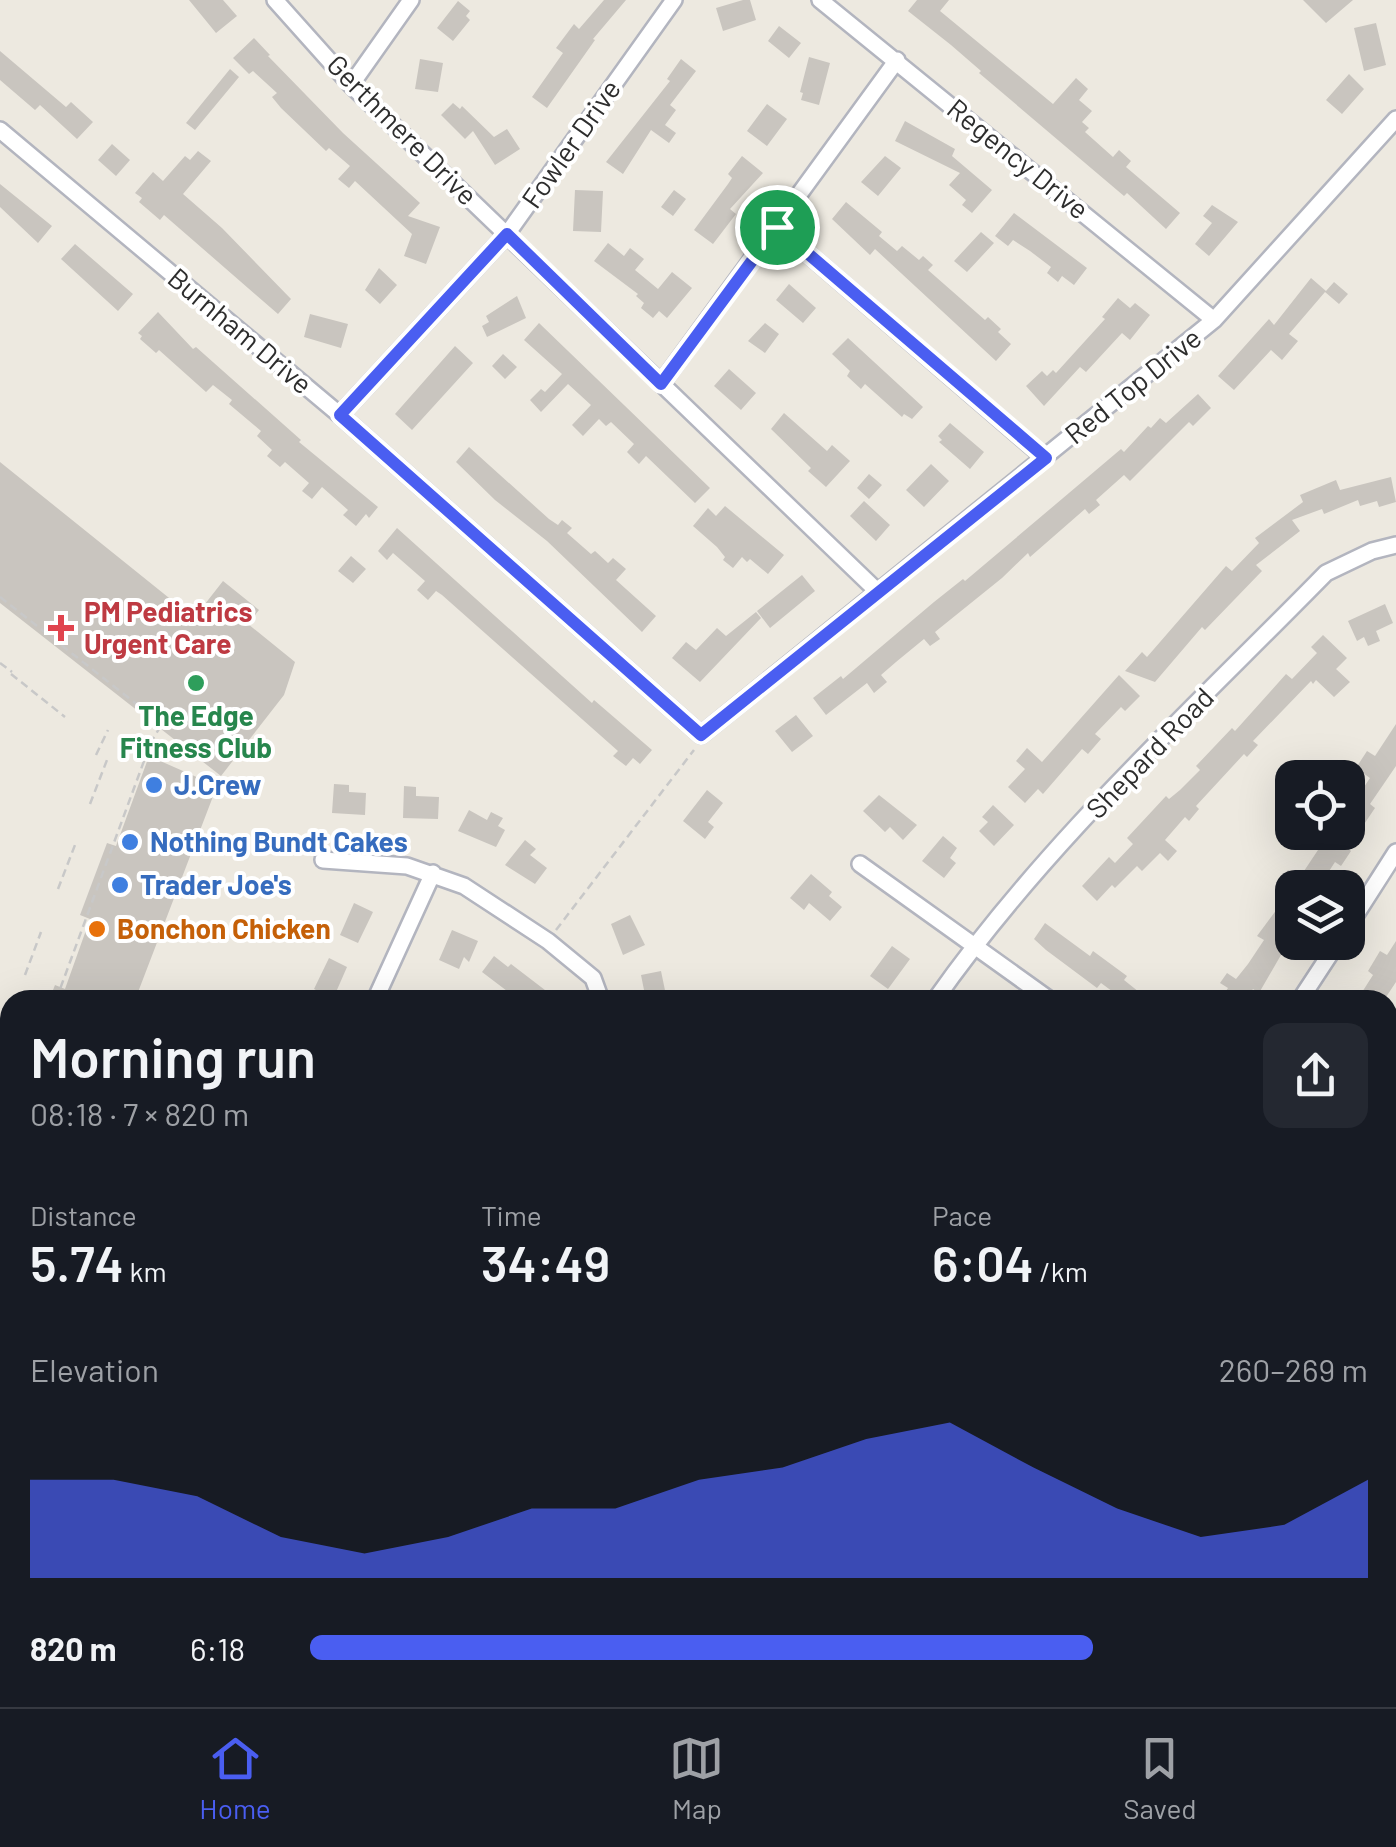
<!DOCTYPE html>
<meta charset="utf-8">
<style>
body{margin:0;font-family:Barlow,sans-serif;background:#242831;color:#f1f3f6;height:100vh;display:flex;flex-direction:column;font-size:38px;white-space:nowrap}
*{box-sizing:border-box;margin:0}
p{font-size:32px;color:#9ea1a6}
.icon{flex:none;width:55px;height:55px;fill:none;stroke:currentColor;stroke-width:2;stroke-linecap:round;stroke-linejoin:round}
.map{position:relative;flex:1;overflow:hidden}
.side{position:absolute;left:0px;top:990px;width:1398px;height:718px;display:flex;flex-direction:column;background:#171b24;border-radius:30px 30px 0 0;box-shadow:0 10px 40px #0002}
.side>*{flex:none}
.controls{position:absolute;left:1275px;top:760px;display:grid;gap:20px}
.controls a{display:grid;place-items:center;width:90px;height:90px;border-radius:20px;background:#171b24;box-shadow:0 10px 40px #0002;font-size:50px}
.pin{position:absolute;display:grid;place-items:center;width:85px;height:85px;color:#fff;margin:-42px;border:5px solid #fff;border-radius:50%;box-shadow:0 2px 10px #0007}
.round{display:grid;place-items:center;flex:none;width:105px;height:105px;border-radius:20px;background:#242831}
.headline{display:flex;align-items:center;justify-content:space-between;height:170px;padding:0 30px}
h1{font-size:55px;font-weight:600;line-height:75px}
.stats{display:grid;grid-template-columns:repeat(3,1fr);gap:15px;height:170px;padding:10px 30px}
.stats div{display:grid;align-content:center}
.stats b{font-size:50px;font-weight:600}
.stats small{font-size:28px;font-weight:400}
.stats p{font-size:28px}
.chart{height:280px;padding:20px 30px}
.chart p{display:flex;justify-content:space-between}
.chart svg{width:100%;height:180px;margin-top:10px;fill:#4a5ef1;opacity:.7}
ul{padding:0 30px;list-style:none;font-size:32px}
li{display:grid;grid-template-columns:160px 120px 1fr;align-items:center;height:75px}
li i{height:25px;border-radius:12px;background:#4a5ef1}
.tabs{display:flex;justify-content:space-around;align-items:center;height:140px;border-top:2px solid #363941;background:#171b24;font-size:28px;color:#9ea1a6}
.tabs a{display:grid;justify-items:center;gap:5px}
.tabs .on{color:#4a5ef1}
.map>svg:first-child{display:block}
.building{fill:#c9c5bf}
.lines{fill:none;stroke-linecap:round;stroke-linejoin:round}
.minor-casing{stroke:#b3b5bf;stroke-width:20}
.secondary-casing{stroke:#b3b5bf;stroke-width:25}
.path{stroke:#c8c8c8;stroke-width:2.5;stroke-dasharray:8 5;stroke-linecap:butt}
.minor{stroke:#fff;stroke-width:15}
.secondary{stroke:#fff;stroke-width:20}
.route-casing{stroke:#fff;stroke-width:20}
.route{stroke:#4a5ef1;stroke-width:12}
.health-dot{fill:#e0444e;stroke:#fff;stroke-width:4}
.leisure-dot{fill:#2e9e5b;stroke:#fff;stroke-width:4}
.shop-dot{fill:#3f7fe0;stroke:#fff;stroke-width:4}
.food-dot{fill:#e8710a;stroke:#fff;stroke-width:4}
.labels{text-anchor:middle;stroke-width:8;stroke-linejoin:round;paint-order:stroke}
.street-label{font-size:28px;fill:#2d2d2d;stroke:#fff}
.health-label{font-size:28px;font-weight:bold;fill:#be3a42;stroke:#fff;text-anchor:start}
.leisure-label{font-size:28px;font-weight:bold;fill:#27864d;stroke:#fff}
.shop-label{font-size:28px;font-weight:bold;fill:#366cbe;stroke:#fff;text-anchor:start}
.food-label{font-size:28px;font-weight:bold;fill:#c56008;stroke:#fff;text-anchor:start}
</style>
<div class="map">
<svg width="1396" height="1707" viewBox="0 0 1396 1707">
<rect width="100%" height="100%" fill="#ede9e0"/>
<!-- building -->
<path class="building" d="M189,0H223L237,16L216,33Z
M604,0H626L593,39L595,40L547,108L532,97L563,53L556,48L574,24L579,29Z
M743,0H750L756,20L723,31L716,8Z
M917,0H949L940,11L1053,104L1076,78L1088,89L1079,100L1092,111L1082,122L1089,128L1085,132L1113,157L1119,150L1131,161L1126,167L1180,213L1166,229L1127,193L1124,196L979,73L981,71L951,45L908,11Z
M1303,0H1353L1326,23Z
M458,1L470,11L466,16L470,20L453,41L437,28Z
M1376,23L1386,65L1364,71L1354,28Z
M779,26L801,43L789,58L768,41Z
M254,38L270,55L268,56L343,133L420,203L408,216L440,227L426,264L404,256L412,234L355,181L349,188L338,179L350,166L329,148L326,151L281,108L272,97L277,93L253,71L249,74L233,58Z
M0,51L66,107L71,102L93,122L77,139L40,105L35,110L0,80Z
M809,57L830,63L819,105L801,100L803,93L800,92Z
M420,59L443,63L438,92L415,89Z
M681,59L696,71L670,105L676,110L665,125L676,133L669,143L651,130L623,174L606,162L670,81L667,79Z
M230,69L239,77L195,130L186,123Z
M1349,74L1364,89L1342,114L1326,100Z
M453,103L460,109L462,106L494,137L507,129L520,149L495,165L473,131L465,139L441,115Z
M767,104L787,119L767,146L747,131Z
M905,121L955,149L952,156L992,190L972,213L962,205L966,200L949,185L960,173L895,141Z
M112,144L130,160L116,176L98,160Z
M198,151L211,161L183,194L222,228L291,299L278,314L164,215L160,220L139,202L142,198L135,193L153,172L163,181L185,156L190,160Z
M742,156L763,173L730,209L736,214L713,244L694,230L728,184L732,178L728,174Z
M885,156L901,168L878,196L861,182Z
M0,184L52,226L38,243L0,207Z
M575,190L603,191L601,232L573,231Z
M674,190L686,199L673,216L661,207Z
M846,202L882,232L879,236L897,251L902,246L919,260L923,256L933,265L928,270L985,320L988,317L1001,329L998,332L1011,344L996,361L875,249L870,255L832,219Z
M1212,205L1238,222L1209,256L1195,244L1212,223L1203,216Z
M1014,213L1087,268L1074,285L1062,276L1058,282L1047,273L1051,267L1030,251L1013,240L1008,246L995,236Z
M981,232L994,243L967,272L954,261Z
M608,243L624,256L630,248L644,259L635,270L658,289L672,272L692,288L667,318L659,311L653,318L641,308L644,303L636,296L638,294L594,261Z
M75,244L133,294L118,311L61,259Z
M379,268L397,285L380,304L365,290Z
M1311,278L1326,291L1334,282L1348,294L1339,304L1325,292L1289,334L1298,341L1282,360L1271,350L1234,390L1218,376L1269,319L1274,325Z
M789,284L816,308L803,323L776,300Z
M517,296L526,318L487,337L482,326L489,322L486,316Z
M1118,298L1130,308L1135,303L1150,315L1130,340L1122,333L1086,372L1080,367L1044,406L1026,386L1042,371L1047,376L1053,370L1056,373L1105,319L1102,317Z
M158,312L193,349L196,347L301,440L299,442L378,507L369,518L366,514L356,526L343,515L348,510L322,487L312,499L302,491L309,483L285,462L280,467L267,456L272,450L257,436L261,431L229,404L232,400L213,385L206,392L159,350L156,353L140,339L142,336L138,333Z
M310,314L348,324L341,348L304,337Z
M539,323L710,488L695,503L646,456L639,464L627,452L634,444L611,422L606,426L599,419L583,436L572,425L591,405L568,384L541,412L530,400L541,389L545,392L562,374L524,340Z
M765,323L779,334L765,353L748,341Z
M848,338L923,407L912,419L904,414L902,417L865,384L861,389L847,376L850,371L832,354Z
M455,346L473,363L412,430L395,414Z
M503,354L517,367L505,379L492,366Z
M729,369L756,393L741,410L714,386Z
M1198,394L1211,408L1193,426L1189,422L1130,481L1124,475L1096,500L1100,505L1089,514L1085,509L1030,557L1028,553L1002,578L935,632L940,639L930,646L924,639L896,662L881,675L887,682L874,693L867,683L826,715L813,698L841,676L843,679L934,602L963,579L965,581L1121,449L1124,452L1148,426L1151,428L1160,418L1166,423Z
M784,413L827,451L832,445L850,461L826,487L808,471L811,468L771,429Z
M950,423L984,452L970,469L939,442L942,440L938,436Z
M469,447L549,519L558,525L562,520L572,528L567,533L591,554L595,551L608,563L613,558L626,569L616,580L656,616L642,632L547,541L495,500L456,462Z
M0,462L194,618L223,581L259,610L248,624L295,662L284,695L221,776L0,603Z
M931,464L949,481L924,507L906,490Z
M869,474L882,485L869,499L857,488Z
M1391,477L1396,502L1379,507L1377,501L1360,506L1358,500L1324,514L1322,509L1292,520L1300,531L1256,565L1262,571L1205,630L1202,627L1155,682L1125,671L1142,652L1147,657L1226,566L1232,571L1259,543L1255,538L1303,502L1300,495L1336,480L1340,490Z
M864,501L890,525L876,541L850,516Z
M725,506L784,555L768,574L750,559L747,562L742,557L733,568L723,560L725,557L717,547L693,526L708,508L716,516Z
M397,528L592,703L594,700L652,750L640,764L633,758L626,766L613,756L618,751L442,595L436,591L428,600L417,590L425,581L393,553L387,560L378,551Z
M351,556L366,569L353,583L338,571Z
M802,575L815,591L770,628L757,611Z
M1385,604L1393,623L1376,631L1380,641L1368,646L1364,637L1357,641L1348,621Z
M756,612L761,618L700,682L672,658L686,642L696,650L717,628L726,636Z
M1323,635L1347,658L1336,669L1350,682L1334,697L1316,680L1313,684L1311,681L1253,741L1258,745L1247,757L1244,754L1196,806L1199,809L1189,821L1185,817L1165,840L1177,851L1168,861L1160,853L1142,871L1137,866L1115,888L1112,885L1097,901L1082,886L1109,857L1115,863L1133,844L1127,838L1166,796L1169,799L1180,790L1200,770L1196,766L1232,728L1235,731L1286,674L1292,679L1317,653L1311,647Z
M1119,675L1140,696L1125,711L1121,707L1095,734L1101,739L1088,754L1082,749L1043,794L1038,789L1025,803L1008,787L1025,769L1016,761L1027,748L1042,762Z
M796,715L813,736L792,752L775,731Z
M1396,724V766L1370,804L1375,808L1348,848L1351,851L1341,866L1335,862L1318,888H1291L1280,881L1288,870L1300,877L1328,835L1348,848V811L1370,778L1356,768L1367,751L1375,756Z
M149,756L217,786L135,1000H49L55,985L65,989L90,919L80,915L107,843L116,846Z
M334,784L349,785V792L366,793L365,815L332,813Z
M404,786L416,787V796L439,797L438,819L403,818Z
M707,790L723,803L708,822L714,827L705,839L683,821Z
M879,795L917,825L903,840L890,827L885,832L863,811Z
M993,805L1014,825L994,846L979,831L988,822L982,817Z
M469,810L487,820L491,812L503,818L498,826L505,830L496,847L458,831Z
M943,836L957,848L950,858L956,863L944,878L922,861Z
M525,840L536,849L530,855L547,868L535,884L505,865Z
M811,874L832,892L829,896L842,907L830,921L809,903L804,910L790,898Z
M1292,889V936L1259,993L1253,989L1245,1000H1234L1224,994L1228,988L1220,983L1227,973L1236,979L1248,964L1264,940L1257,936Z
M354,903L373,912L358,943L340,935Z
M630,915L645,945L623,955L611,924Z
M1045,923L1090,956L1093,951L1127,976L1124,980L1149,1000H1124L1101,983L1097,988L1046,950L1034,939Z
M452,930L478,941L469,962L464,957L459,969L439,960Z
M1396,941V982L1384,1000H1357L1373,975L1368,971L1380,951L1387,955Z
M892,946L910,959L888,989L870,976Z
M494,956L508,967L511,964L558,1000H519L482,972Z
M329,958L347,967L333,999L314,989Z
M661,971L667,1000H646L641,975Z"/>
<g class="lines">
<!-- minor casing -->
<g class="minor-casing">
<path id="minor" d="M275,0L351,85L877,591
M820,0L1214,320
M351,85L411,0
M0,130L340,415L701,735L1214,320L1396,119
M777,227L1045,458
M661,384L897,60
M340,415L507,234L674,0
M323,860L407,866L464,886L548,941L593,978L601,1000
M860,864L1050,1000
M1348,927L1396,852
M375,1000L433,873
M935,1000C1046,842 1192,710 1326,573L1372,551L1396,545
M1300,1000L1338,942
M1388,1306L1396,1293
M474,1698L488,1707
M1192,1698L1207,1707
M442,1707L448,1698"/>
</g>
<!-- secondary casing -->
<g class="secondary-casing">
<path id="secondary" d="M0,1411L10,1427
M0,1474L10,1489
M139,1698L144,1707
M178,1698L184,1707"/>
</g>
<!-- path -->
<path class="path" d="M0,597L162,724L151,742L56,1000
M0,663L12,672
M11,674L65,717
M96,755L108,730
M90,804L107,760
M58,889L75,845
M556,930L694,750
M25,975L41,932
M0,1024L3,1015
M0,1060L10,1035
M0,1148L10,1121"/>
<!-- minor -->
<use href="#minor" class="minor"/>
<!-- secondary -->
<use href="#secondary" class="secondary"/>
</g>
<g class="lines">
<!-- route casing -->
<g class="route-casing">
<path id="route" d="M777,227L1046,458L701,735L340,415L507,234L661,384Z"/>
</g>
<!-- route -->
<use href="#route" class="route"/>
</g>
<!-- markers -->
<path class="health-dot" d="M56 613h10v10h10v10h-10v10h-10v-10h-10v-10h10z"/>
<circle class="leisure-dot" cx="196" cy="683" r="10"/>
<g class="shop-dot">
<circle cx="154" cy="785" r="10"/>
<circle cx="130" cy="842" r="10"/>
<circle cx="120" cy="885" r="10"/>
</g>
<circle class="food-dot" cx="97" cy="929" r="10"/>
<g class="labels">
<!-- street labels -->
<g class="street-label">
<text transform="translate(402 130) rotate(45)" y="10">Gerthmere Drive</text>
<text transform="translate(571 144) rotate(-55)" y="10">Fowler Drive</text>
<text transform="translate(1018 159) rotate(39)" y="10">Regency Drive</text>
<text transform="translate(240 331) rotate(40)" y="10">Burnham Drive</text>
<text transform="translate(1133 386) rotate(-39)" y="10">Red Top Drive</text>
<text transform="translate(1150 753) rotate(-46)" y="10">Shepard Road</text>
</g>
<!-- health labels -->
<g class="health-label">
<text x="84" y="622">PM Pediatrics<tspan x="84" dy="32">Urgent Care</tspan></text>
</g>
<!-- leisure labels -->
<g class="leisure-label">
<text x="196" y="726">The Edge<tspan x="196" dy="32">Fitness Club</tspan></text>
</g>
<!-- shop labels -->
<g class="shop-label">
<text x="174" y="795">J.Crew</text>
<text x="150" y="852">Nothing Bundt Cakes</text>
<text x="140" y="895">Trader Joe's</text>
</g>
<!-- food labels -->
<g class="food-label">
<text x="117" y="939">Bonchon Chicken</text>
</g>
</g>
</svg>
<div class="controls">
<a><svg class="icon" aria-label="locate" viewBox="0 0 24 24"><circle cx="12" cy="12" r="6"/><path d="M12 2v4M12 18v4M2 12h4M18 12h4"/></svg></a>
<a><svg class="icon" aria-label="layers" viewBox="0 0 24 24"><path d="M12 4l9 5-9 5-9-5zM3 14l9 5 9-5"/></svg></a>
</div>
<div class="pin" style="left:777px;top:227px;background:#1e9e55"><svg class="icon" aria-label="arrive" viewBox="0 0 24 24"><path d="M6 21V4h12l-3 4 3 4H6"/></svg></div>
<section class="side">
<div class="headline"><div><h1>Morning run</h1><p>08:18 · 7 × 820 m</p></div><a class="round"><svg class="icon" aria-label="share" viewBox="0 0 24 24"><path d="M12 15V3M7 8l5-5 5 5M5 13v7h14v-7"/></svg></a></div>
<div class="stats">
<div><p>Distance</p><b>5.74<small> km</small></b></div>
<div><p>Time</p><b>34:49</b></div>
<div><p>Pace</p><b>6:04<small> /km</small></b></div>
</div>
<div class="chart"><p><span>Elevation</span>260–269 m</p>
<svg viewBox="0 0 160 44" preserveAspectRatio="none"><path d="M0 44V20L10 20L20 24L30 34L40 38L50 34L60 27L70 27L80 20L90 17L100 10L110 6L120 17L130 27L140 34L150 31L160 20V44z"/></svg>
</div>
<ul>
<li><b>820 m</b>6:18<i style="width:74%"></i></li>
</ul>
</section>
</div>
<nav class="tabs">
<a class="on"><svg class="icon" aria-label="home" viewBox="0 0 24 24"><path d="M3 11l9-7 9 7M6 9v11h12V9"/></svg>Home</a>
<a><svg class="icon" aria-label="map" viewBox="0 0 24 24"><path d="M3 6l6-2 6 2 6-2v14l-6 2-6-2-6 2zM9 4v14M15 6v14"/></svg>Map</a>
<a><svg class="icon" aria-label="saved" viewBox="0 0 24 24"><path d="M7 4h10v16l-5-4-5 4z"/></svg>Saved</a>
</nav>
